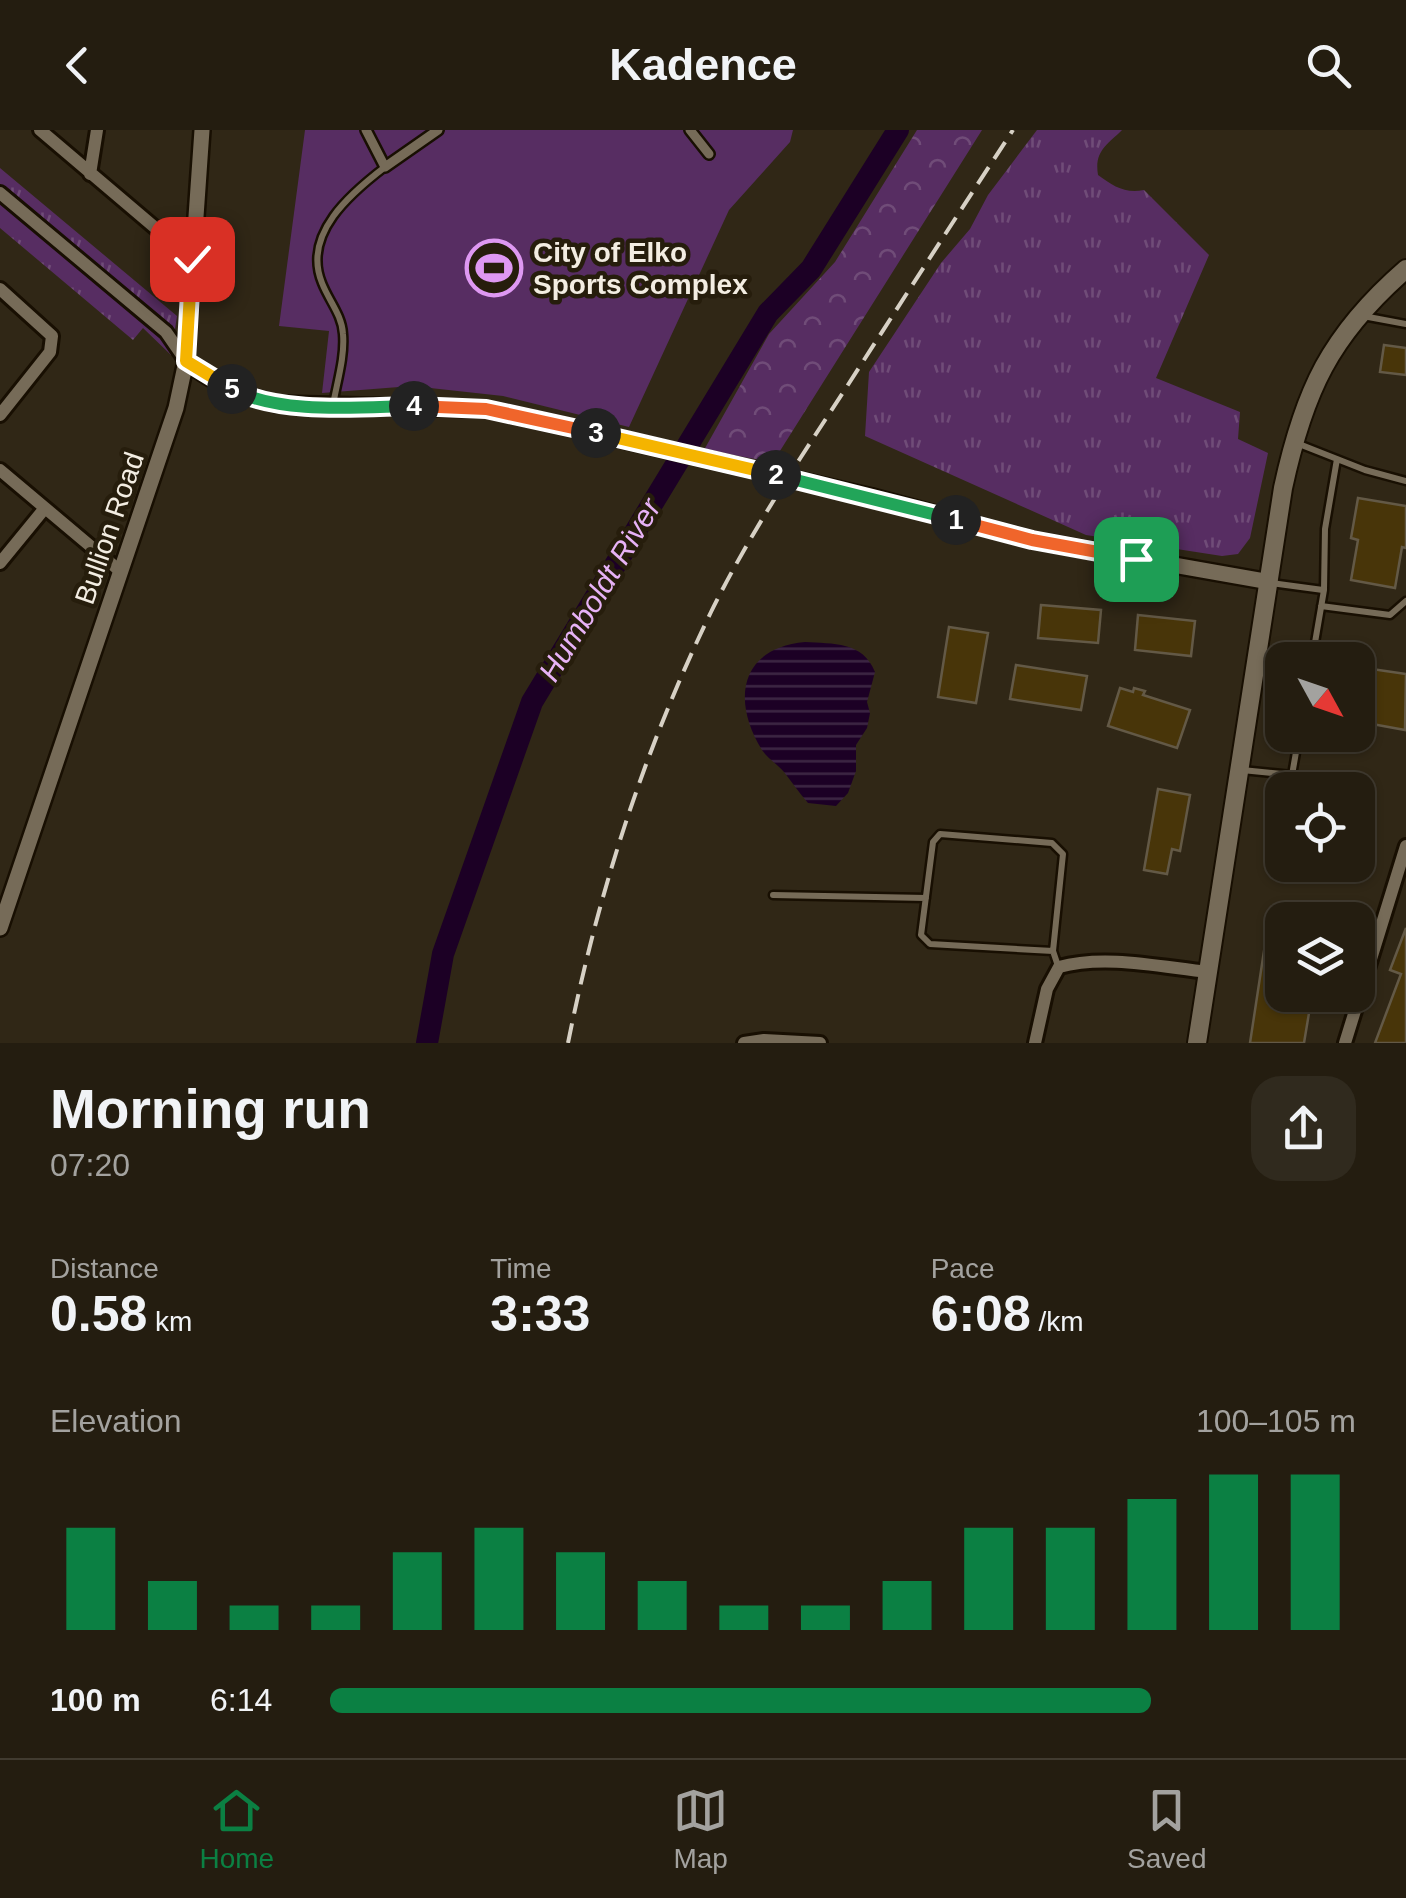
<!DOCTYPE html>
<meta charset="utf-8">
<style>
body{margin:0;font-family:Arial,sans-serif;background:#302a1e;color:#f1f3f6;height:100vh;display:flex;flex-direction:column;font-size:38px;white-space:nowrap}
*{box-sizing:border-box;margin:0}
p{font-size:32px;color:#a3a29f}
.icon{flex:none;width:55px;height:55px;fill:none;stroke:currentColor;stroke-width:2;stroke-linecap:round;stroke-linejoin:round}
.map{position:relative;height:913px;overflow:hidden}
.sheet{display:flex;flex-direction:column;background:#241d10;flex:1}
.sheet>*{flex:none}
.needle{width:65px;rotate:130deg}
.controls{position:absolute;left:1265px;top:512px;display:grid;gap:20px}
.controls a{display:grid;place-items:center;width:110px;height:110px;border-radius:20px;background:#241d10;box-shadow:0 2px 8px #0004,0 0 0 2px #413b30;font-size:50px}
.pin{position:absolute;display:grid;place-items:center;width:85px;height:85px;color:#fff;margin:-42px;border-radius:20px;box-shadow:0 5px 15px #0006}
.km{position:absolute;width:50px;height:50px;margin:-25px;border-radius:50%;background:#222;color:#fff;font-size:28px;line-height:50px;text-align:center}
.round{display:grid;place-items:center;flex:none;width:105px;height:105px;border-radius:30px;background:#302a1e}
.headline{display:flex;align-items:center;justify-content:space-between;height:170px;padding:0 50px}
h1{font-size:55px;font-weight:800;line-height:75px}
.metrics{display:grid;grid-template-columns:repeat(3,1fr);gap:15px;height:170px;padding:10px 50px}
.metrics div{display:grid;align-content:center}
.metrics b{font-size:50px;font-weight:800}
.metrics small{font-size:28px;font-weight:400}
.metrics p{font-size:28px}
.chart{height:280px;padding:20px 50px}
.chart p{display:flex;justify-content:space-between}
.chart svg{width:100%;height:180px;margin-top:10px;stroke:#0b8043;stroke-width:6}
ul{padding:0 50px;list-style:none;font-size:32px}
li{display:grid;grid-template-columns:160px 120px 1fr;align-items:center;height:75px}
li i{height:25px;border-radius:12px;background:#0b8043}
header{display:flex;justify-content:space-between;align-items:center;height:130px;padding:0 50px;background:#241d10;font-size:45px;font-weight:800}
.tab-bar{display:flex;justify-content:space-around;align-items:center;height:140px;border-top:2px solid #413b30;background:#241d10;font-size:28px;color:#a3a29f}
.tab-bar a{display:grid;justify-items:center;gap:5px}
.tab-bar .selected{color:#0b8043}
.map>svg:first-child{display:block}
.grass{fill:url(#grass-tufts)}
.forest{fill:url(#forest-crowns)}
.green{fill:#572d62}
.water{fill:url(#water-rules)}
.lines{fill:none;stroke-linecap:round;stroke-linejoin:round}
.river{stroke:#1c0025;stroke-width:22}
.building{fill:#483509;stroke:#635946;stroke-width:2.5}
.service-casing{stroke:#180f02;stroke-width:11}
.pedestrian-casing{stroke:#180f02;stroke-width:14}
.minor-casing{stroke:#180f02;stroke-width:18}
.tertiary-casing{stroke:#180f02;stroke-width:20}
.secondary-casing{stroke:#180f02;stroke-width:22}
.service{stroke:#766b58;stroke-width:6}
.pedestrian{stroke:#766b58;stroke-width:9}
.minor{stroke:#766b58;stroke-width:12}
.tertiary{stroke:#766b58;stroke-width:15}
.secondary{stroke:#766b58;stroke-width:18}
.rail{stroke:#d7d1c5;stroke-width:4;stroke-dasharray:20 10;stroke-linecap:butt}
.tertiary-bridge-casing{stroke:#180f02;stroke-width:20;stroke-linecap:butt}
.tertiary-bridge{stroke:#766b58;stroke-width:15}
.split-1-casing{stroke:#fff;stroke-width:20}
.split-2-casing{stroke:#fff;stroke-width:20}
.split-3-casing{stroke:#fff;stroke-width:20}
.split-4-casing{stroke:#fff;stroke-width:20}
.split-5-casing{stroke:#fff;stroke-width:20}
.split-6-casing{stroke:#fff;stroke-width:20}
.split-1{stroke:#f0652b;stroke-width:12}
.split-2{stroke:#22a559;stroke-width:12}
.split-3{stroke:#f5b400;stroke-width:12}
.split-4{stroke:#f0652b;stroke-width:12}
.split-5{stroke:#22a559;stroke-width:12}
.split-6{stroke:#f5b400;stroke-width:12}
.labels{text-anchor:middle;stroke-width:9;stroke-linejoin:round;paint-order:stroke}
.poi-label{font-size:28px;font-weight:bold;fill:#f3ede2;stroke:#261d0c;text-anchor:start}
.street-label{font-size:28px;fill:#f3ede2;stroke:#261d0c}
.water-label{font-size:30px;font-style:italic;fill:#e7b2f6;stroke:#261d0c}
</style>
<header><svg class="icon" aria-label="back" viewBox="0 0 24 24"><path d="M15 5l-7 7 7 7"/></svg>Kadence<svg class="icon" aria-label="search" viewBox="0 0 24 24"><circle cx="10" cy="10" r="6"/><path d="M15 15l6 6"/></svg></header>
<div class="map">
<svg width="1406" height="913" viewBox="0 0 1406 913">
<defs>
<pattern id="grass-tufts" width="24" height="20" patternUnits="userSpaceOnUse" patternTransform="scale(2.5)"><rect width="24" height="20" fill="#572d62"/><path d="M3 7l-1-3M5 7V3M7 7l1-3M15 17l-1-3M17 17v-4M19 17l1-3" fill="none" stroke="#704c78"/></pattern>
<pattern id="forest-crowns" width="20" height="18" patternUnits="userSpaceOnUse" patternTransform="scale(2.5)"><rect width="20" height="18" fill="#572d62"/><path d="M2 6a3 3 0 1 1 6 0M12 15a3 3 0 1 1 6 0" fill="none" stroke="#704c78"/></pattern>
<pattern id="water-rules" width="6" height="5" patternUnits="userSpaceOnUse" patternTransform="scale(2.5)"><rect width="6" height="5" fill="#1c0025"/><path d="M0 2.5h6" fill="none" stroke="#3d2644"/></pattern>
</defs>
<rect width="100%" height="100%" fill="#302716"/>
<!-- grass -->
<path class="grass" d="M1037,0H1122C1107,15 1094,21 1098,45C1113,56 1125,64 1144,60L1209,125L1156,248L1240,282L1238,309L1268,323L1250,408L1238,424L1222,426L1086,405L865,306L869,242L941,133L970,99L988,65Z
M0,38L177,186L171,225L143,198L133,210L0,98Z"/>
<!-- forest -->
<path class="forest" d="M917,0H982L773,332L704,320L769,204L835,132Z"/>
<!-- green -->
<path class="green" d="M305,0H793L790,12L729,80L629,297L503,266L412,256L322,263L329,201L279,196Z"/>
<!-- water -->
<path class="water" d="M805,512C833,514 863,511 875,542L867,572L870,583L867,598L856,615V641L848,663L836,676L808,673C799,663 792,652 784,642C777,634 768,629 762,620C731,570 740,518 805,512Z"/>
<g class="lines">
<!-- river -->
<path class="river" d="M427,913L443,824L532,572L768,183L811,139L898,0"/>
</g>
<!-- building -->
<path class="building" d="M1384,215L1406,218V245L1380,242Z
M1358,368L1406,376V418L1402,417L1395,458L1351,450L1358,410L1351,408Z
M1041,475L1101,480L1098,513L1038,508Z
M1138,485L1195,491L1191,526L1135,520Z
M949,497L988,503L976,573L938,567Z
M1016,535L1087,546L1081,580L1010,569Z
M1358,537L1406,544L1405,600L1361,592L1364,574L1358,573Z
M1120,558L1133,562L1134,558L1145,561L1143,565L1190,580L1177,618L1108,596Z
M1158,659L1190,665L1180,721L1172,719L1167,744L1144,740Z
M1406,798V913H1375L1401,844L1390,840Z
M1266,808L1282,810V865H1312L1304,913H1250Z"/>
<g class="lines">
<!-- service casing -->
<g class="service-casing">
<path id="service" d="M1363,186L1406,194
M333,275C337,252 345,227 343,204C342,185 329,171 322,153C302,104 351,63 385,37
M1299,314L1365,340L1406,351
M1271,453L1323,460
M1321,476L1390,485L1406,471
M1312,530L1324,460L1325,399L1337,329
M1242,640L1292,645L1299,605
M773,765L926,768
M1053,821L930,814L921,805L933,712L940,704L1052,713L1063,724L1053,821L1058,836"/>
</g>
<!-- pedestrian casing -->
<g class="pedestrian-casing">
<path id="pedestrian" d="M366,0L385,37L438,0
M690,0L709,24"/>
</g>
<!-- minor casing -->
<g class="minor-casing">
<path id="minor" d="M40,0L192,129
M90,44L97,0
M0,63L166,202L186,231
M0,159L52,206L50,222L0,285
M0,340L120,441
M0,433L45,378
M744,913L764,910L820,913
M1035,913L1047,859L1059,837C1105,824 1161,837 1208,842
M1345,913L1406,716"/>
</g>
<!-- tertiary casing -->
<g class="tertiary-casing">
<path id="tertiary" d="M186,231C213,253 243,266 277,274L486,279L559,295
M872,367L1032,410L1270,452
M0,798L176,278L186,231L202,0"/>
</g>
<!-- secondary casing -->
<g class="secondary-casing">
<path id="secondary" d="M1197,913L1283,358C1304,261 1330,205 1406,139"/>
</g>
<!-- service -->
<use href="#service" class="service"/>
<!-- pedestrian -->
<use href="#pedestrian" class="pedestrian"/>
<!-- minor -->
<use href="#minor" class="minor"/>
<!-- tertiary -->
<use href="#tertiary" class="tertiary"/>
<!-- secondary -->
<use href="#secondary" class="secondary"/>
<!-- rail -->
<path class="rail" d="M568,913C598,763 644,620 711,482C749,405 797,333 844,261C900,174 956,87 1013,0"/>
<!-- tertiary-bridge casing -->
<g class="tertiary-bridge-casing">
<path id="tertiary-bridge" d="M559,295L872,367"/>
</g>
<!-- tertiary-bridge -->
<use href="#tertiary-bridge" class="tertiary-bridge"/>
</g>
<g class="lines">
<!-- split-1 casing -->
<g class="split-1-casing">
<path id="split-1" d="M956,390L1032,410L1136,429"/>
</g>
<!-- split-2 casing -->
<g class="split-2-casing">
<path id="split-2" d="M776,345L956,390"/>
</g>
<!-- split-3 casing -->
<g class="split-3-casing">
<path id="split-3" d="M596,303L776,345"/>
</g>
<!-- split-4 casing -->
<g class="split-4-casing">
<path id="split-4" d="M414,276L486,279L596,303"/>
</g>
<!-- split-5 casing -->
<g class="split-5-casing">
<path id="split-5" d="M232,259C280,285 359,277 414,276"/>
</g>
<!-- split-6 casing -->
<g class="split-6-casing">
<path id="split-6" d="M192,129L186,231L232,259"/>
</g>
<!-- split-1 -->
<use href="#split-1" class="split-1"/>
<!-- split-2 -->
<use href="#split-2" class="split-2"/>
<!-- split-3 -->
<use href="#split-3" class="split-3"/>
<!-- split-4 -->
<use href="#split-4" class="split-4"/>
<!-- split-5 -->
<use href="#split-5" class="split-5"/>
<!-- split-6 -->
<use href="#split-6" class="split-6"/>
</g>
<!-- icons -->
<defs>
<g id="stadium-ring" transform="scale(2.875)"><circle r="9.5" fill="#261d0c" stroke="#de98f2" stroke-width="1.5"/><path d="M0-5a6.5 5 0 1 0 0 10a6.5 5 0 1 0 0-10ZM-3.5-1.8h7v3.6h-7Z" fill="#de98f2"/></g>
</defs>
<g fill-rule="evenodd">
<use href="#stadium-ring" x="494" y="138"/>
</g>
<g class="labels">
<!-- poi labels -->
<g class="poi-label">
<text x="533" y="132">City of Elko<tspan x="533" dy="32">Sports Complex</tspan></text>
</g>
<!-- street labels -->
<g class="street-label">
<text transform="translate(109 398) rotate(-71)" y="10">Bullion Road</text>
</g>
<!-- water labels -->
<g class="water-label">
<text transform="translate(600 460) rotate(-59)" y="10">Humboldt River</text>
</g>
</g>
</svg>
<div class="controls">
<a><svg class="needle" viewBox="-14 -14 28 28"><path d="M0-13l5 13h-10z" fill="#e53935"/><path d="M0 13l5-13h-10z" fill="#a3a29f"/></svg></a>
<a><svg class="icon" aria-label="locate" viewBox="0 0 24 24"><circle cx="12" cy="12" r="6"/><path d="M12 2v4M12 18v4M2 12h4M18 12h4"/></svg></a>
<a><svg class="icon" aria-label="layers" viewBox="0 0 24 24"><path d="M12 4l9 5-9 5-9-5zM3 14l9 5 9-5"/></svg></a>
</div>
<div class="pin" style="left:1136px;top:429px;background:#1e9e55"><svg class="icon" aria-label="arrive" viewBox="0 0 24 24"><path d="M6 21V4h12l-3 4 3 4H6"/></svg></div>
<div class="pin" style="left:192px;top:129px;background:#d93025"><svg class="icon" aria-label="check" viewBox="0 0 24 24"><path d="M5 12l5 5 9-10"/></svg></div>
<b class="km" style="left:956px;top:390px">1</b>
<b class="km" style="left:776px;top:345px">2</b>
<b class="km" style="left:596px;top:303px">3</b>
<b class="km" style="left:414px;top:276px">4</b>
<b class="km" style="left:232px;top:259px">5</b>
</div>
<section class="sheet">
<div class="headline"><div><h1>Morning run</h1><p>07:20</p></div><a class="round"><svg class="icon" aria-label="share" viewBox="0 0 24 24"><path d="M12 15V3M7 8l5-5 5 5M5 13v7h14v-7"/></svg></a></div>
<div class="metrics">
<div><p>Distance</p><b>0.58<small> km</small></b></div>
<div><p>Time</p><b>3:33</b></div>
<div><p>Pace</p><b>6:08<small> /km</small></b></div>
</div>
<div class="chart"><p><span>Elevation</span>100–105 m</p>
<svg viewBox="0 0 160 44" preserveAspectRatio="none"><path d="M5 44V19M15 44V32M25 44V38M35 44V38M45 44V25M55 44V19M65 44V25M75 44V32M85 44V38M95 44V38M105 44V32M115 44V19M125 44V19M135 44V12M145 44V6M155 44V6"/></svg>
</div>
<ul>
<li><b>100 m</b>6:14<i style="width:80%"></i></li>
</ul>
</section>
<nav class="tab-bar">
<a class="selected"><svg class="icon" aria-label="home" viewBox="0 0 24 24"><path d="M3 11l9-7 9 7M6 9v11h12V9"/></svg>Home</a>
<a><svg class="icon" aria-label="map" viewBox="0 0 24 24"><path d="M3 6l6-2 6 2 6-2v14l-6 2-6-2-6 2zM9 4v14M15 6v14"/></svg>Map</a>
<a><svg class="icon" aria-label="saved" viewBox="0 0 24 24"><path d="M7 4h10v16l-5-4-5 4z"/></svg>Saved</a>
</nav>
